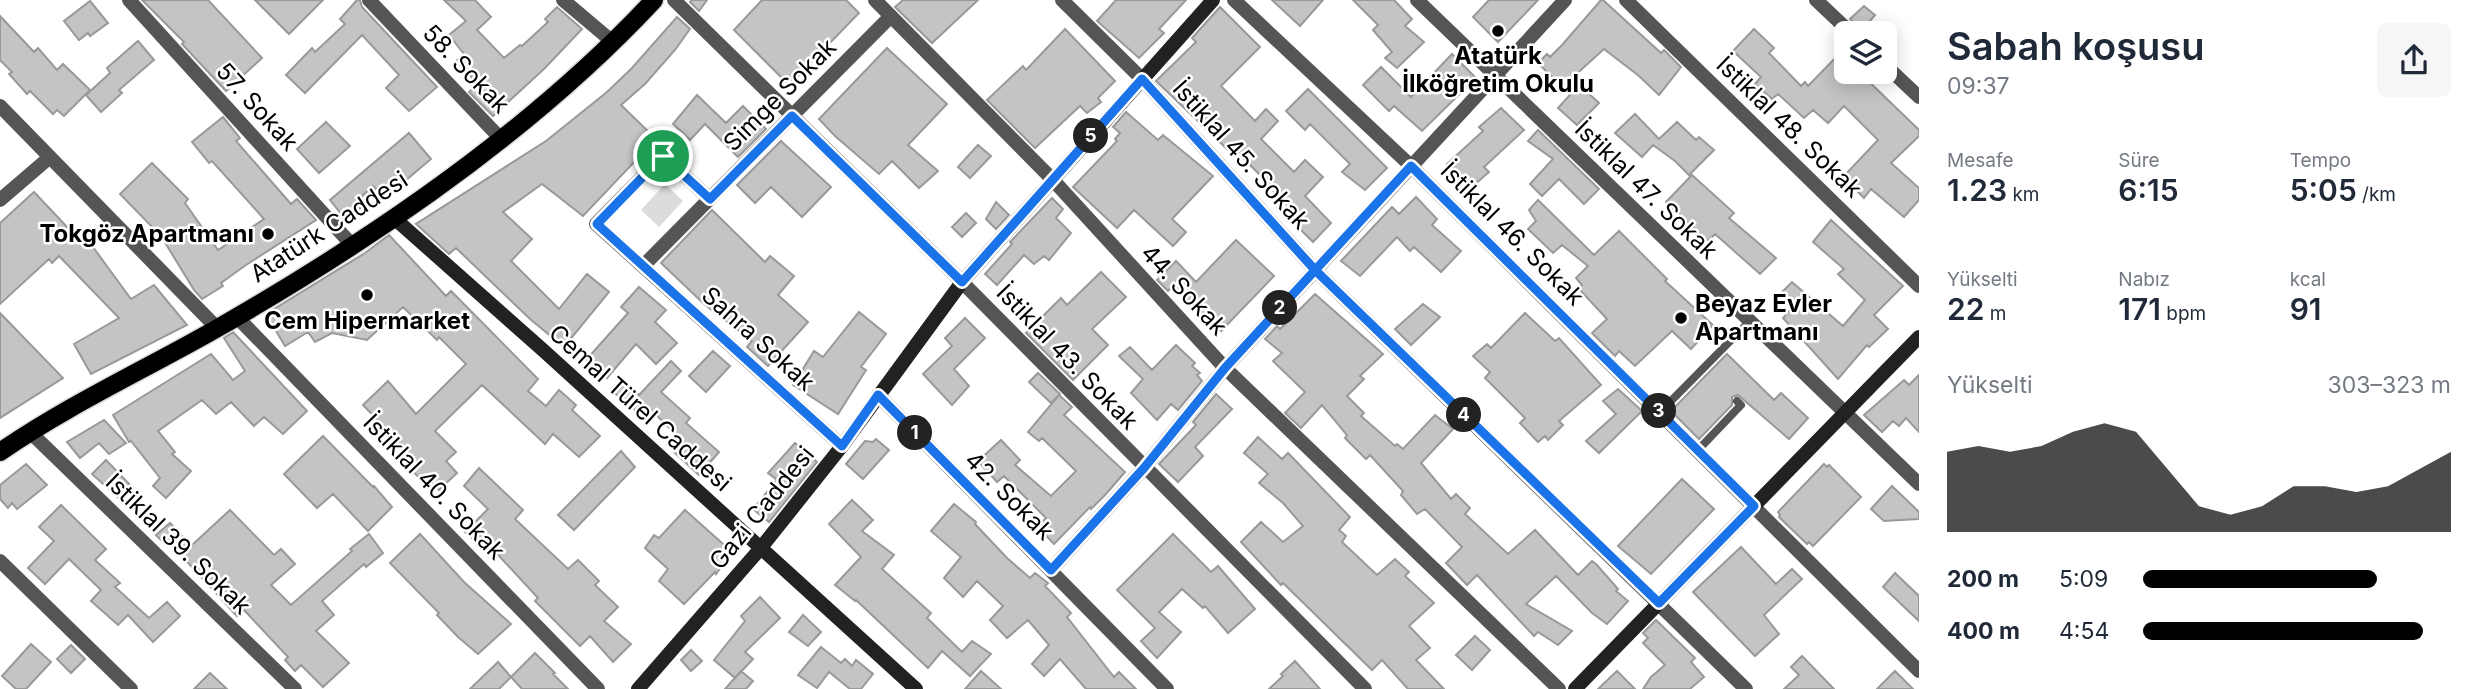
<!DOCTYPE html>
<html lang="tr">
<meta charset="utf-8">
<style>
body{margin:0;font-family:Inter,sans-serif;background:#f6f6f7;color:#1f2937;height:100vh;display:flex;flex-direction:column;font-size:26px;white-space:nowrap}
*{box-sizing:border-box;margin:0}
p{font-size:23px;color:#747a83}
.icon{flex:none;width:38px;height:38px;fill:none;stroke:currentColor;stroke-width:2;stroke-linecap:round;stroke-linejoin:round}
.map{position:relative;flex:1;overflow:hidden}
.details{display:flex;flex-direction:column;background:#fff;width:560px}
.details>*{flex:none}
.tools{position:absolute;left:1834px;top:21px;display:grid;gap:14px}
.tools a{display:grid;place-items:center;width:63px;height:63px;border-radius:10px;background:#fff;box-shadow:0 4px 18px #0003;font-size:35px}
.pin{position:absolute;display:grid;place-items:center;width:60px;height:60px;color:#fff;margin:-30px;border:4px solid #fff;border-radius:50%;box-shadow:0 2px 7px #0007}
.km{position:absolute;width:35px;height:35px;margin:-18px;border-radius:50%;background:#222;color:#fff;font-size:19px;line-height:35px;text-align:center}
.round{display:grid;place-items:center;flex:none;width:74px;height:74px;border-radius:10px;background:#f6f6f7}
.head{display:flex;align-items:center;justify-content:space-between;height:119px;padding:0 28px}
h1{font-size:38px;font-weight:600;line-height:52px}
.stats{display:grid;grid-template-columns:repeat(3,1fr);gap:10px;height:119px;padding:7px 28px}
.stats div{display:grid;align-content:center}
.stats b{font-size:30px;font-weight:600}
.stats small{font-size:19px;font-weight:400}
.stats p{font-size:19px}
.chart{height:196px;padding:14px 28px}
.chart p{display:flex;justify-content:space-between}
.chart svg{width:100%;height:126px;margin-top:7px;fill:#000;opacity:.7}
ul{padding:0 28px;list-style:none;font-size:23px}
li{display:grid;grid-template-columns:112px 84px 1fr;align-items:center;height:52px}
li i{height:18px;border-radius:9px;background:#000}
main{display:flex;flex:1;min-height:0}
.map>svg:first-child{display:block}
.green{fill:#dcdcdc}
.building{fill:#c4c4c4;stroke:#999;stroke-width:2}
.lines{fill:none;stroke-linecap:round;stroke-linejoin:round}
.primary-casing{stroke:#dbdbdb;stroke-width:21}
.lane{stroke:#555;stroke-width:8}
.street{stroke:#555;stroke-width:14}
.secondary{stroke:#222;stroke-width:14}
.primary{stroke:#000;stroke-width:18}
.route-casing{stroke:#fff;stroke-width:14}
.route{stroke:#1a73e8;stroke-width:9}
.poi-dot{fill:#000;stroke:#fff;stroke-width:2.5}
.labels{text-anchor:middle;stroke-width:5;stroke-linejoin:round;paint-order:stroke}
.poi-label{font-size:24px;font-weight:bold;fill:#000;stroke:#fff}
.street-label{font-size:24px;fill:#000;stroke:#fff}
</style>
<main>
<div class="map">
<svg width="1919" height="689" viewBox="0 0 1919 689">
<rect width="100%" height="100%" fill="#fff"/>
<!-- green -->
<path class="green" d="M665,184L683,201L659,227L641,210Z"/>
<!-- building -->
<path class="building" d="M142,0H208L262,58L226,91L182,44L184,42Z
M255,0H323L289,34Z
M357,0H360L362,7L437,87L409,111L386,88L399,75L362,35L305,93L286,75L312,48L315,52L345,24L340,19Z
M444,0H475L491,17L477,30L504,58L520,45L522,46L548,22L545,19L557,7L582,29L545,68L493,116L469,92L478,84L456,61L464,54L449,35L466,21Z
M692,0H707L699,11L690,2Z
M762,0H846L859,13L789,85L734,30Z
M903,0H978L932,43L895,7Z
M1116,0H1186L1159,29L1164,33L1139,58L1097,21Z
M1272,0H1323L1300,26Z
M1353,0H1394L1412,19L1405,26L1424,42L1397,68L1385,58L1392,52L1373,30L1378,25Z
M1489,0H1538L1498,42L1473,17Z
M1601,0H1603L1661,53L1664,50L1681,67L1659,95L1639,76L1604,49L1572,78L1599,103L1577,125L1558,108L1570,95L1538,63L1547,54L1550,57L1562,45Z
M90,1L108,23L90,36L88,33L79,40L64,21Z
M1864,6L1875,15L1862,30L1850,19Z
M1220,7L1260,47L1221,86L1255,121L1266,109L1278,121L1261,139L1294,172L1305,160L1323,177L1305,196L1331,223L1313,242L1294,223L1300,218L1274,192L1276,191L1231,146L1228,150L1156,81L1196,42L1192,38Z
M0,16L34,52L38,48L57,70L63,64L90,90L64,116L57,110L53,114L30,91L27,94L9,74L12,72L0,60Z
M677,17L690,29L675,50L645,84L621,105L656,139L583,216L542,184L503,212L532,239L511,261L559,309L587,274L609,292L564,347L530,319L456,248L449,254L416,224L546,141L607,92L632,68Z
M1065,29L1115,81L1098,98L1101,102L1087,113L1080,106L1035,148L987,100L1023,66L1026,70Z
M1754,29L1774,48L1769,53L1801,86L1805,82L1808,86L1846,47V72H1859L1919,130V136L1891,163L1919,188V200L1904,217L1871,189L1864,198L1843,177L1878,140L1844,106L1828,123L1813,110L1804,118L1778,94L1772,99L1755,84L1761,77L1733,51Z
M138,41L154,60L119,90L122,93L101,112L86,95L110,73L107,68Z
M887,48L947,104L908,145L938,171L919,188L892,161L879,174L835,136L819,119Z
M1452,54L1476,78L1422,131L1394,106L1389,111L1363,85L1381,67L1411,97Z
M1308,89L1387,168L1365,190L1342,172L1350,164L1310,124L1305,130L1286,111Z
M697,95L726,123L743,106L766,129L738,157L705,124L690,140L673,124Z
M1501,108L1524,130L1484,167L1489,172L1473,186L1447,164L1483,131L1479,127Z
M1126,112L1158,140L1163,135L1213,176L1172,219L1186,232L1173,246L1134,210L1117,228L1073,187L1117,141L1115,139L1120,133L1113,127Z
M1635,114L1659,139L1677,122L1696,140L1699,137L1714,150L1689,175L1675,161L1653,145L1642,157L1615,133Z
M223,117L240,138L236,141L291,204L297,199L316,220L246,265L221,283L223,286L202,299L194,290L161,236L120,194L152,163L188,199L185,203L218,250L264,219L212,161L209,163L192,142Z
M326,122L350,146L319,173L297,149Z
M1538,130L1599,189L1584,204L1559,179L1542,196L1530,184L1553,159L1528,141Z
M409,133L431,159L398,187L395,183L384,193L382,191L380,193L373,186L357,201L363,206L346,220L330,200Z
M781,141L831,187L802,217L771,187L755,203L737,185Z
M978,145L991,156L970,178L958,167Z
M1692,175L1734,213L1729,218L1776,258L1760,274L1715,234L1708,241L1666,202Z
M34,192L86,247L90,243L131,299L154,285L187,325L91,374L74,344L119,318L59,256L52,263L49,259L0,304V223Z
M1416,197L1437,219L1432,225L1461,251L1441,272L1414,247L1410,251L1397,237L1360,276L1341,261L1392,207L1399,214Z
M1052,198L1063,209L1056,218L1071,233L1049,260L1044,256L1034,264L1024,255L997,285L985,274L1012,244L1010,242Z
M1538,200L1594,255L1619,231L1667,279L1665,281L1713,325L1691,349L1672,331L1635,366L1619,351L1615,356L1592,333L1607,319L1579,289L1582,285L1576,278L1588,266L1562,245L1553,253L1528,229L1536,221L1529,210Z
M996,202L1009,215L996,229L986,219Z
M712,210L765,262L770,256L794,276L778,295L808,322L768,366L747,347L752,341L704,304L661,263Z
M966,213L976,223L962,237L952,227Z
M1831,220L1903,286L1874,315L1888,329L1869,347L1867,345L1838,379L1783,318L1791,309L1779,295L1792,282L1843,326L1865,300L1838,274L1844,269L1813,242Z
M389,235L446,296L451,291L538,379L528,391L546,406L559,390L576,405L572,410L600,436L579,457L553,434L545,444L482,385L435,431L456,452L446,461L457,473L439,490L428,478L423,482L407,465L414,458L363,405L388,381L416,414L466,364L439,337L437,340L403,307L367,340L332,333L315,342L308,332L285,346L266,314L365,253Z
M1236,240L1274,276L1221,331L1173,286L1168,291L1157,280L1176,261L1196,282Z
M1101,272L1126,297L1092,329L1108,345L1073,380L1026,333L1061,298L1067,305Z
M639,287L666,310L655,322L677,343L656,364L636,344L607,378L586,360L628,313L621,307Z
M1315,294L1383,354L1360,376L1364,379L1347,396L1364,413L1361,416L1395,446L1397,444L1403,449L1435,415L1453,429L1421,463L1451,499L1456,494L1470,508L1465,514L1508,554L1535,530L1578,575L1592,561L1597,565L1618,589L1616,591L1628,601L1607,624L1592,613L1556,576L1526,604L1572,631L1558,645L1538,632L1534,636L1477,575L1467,585L1446,563L1462,547L1425,509L1417,514L1401,495L1403,491L1370,455L1366,459L1345,438L1347,435L1322,405L1301,428L1285,413L1305,392L1273,361L1282,353L1265,339L1277,326L1280,329Z
M1423,304L1440,317L1411,345L1395,329Z
M859,312L886,334L861,367L866,370L838,414L793,385L814,351L823,357Z
M0,313L63,378L0,418Z
M1525,313L1555,341L1559,338L1601,385L1559,421L1563,425L1548,440L1545,436L1538,442L1520,423L1525,418L1485,378L1490,372L1473,356L1487,344L1491,348Z
M965,318L985,338L954,369L969,386L952,405L923,374L952,346L945,338Z
M233,332L307,411L283,434L264,417L254,426L231,402L216,414L202,400L158,431L175,452L172,454L191,471L166,498L153,486L160,478L131,441L129,442L113,415L211,354L233,380L245,371L224,338Z
M1176,345L1195,363L1192,366L1200,373L1197,375L1202,381L1178,410L1171,404L1157,420L1131,393L1143,379L1119,356L1130,347L1152,370Z
M713,351L730,366L706,392L689,376Z
M1727,354L1774,400L1781,393L1808,418L1789,439L1738,395L1732,397V405L1699,439L1671,411Z
M671,361L681,371L661,392L690,418L686,423L719,452L699,475L674,452L684,442L647,406L640,414L611,390L622,379L639,395Z
M1038,373L1060,394L1051,403L1029,382Z
M1919,375V432L1906,418L1899,426L1893,421L1882,432L1864,415L1904,380L1909,385Z
M1618,389L1642,411L1599,453L1586,441L1616,414L1603,401Z
M1216,394L1232,409L1195,447L1203,456L1178,482L1159,464L1196,425L1193,422Z
M1059,395L1072,407L1064,415L1125,472L1106,494L1091,509L1090,507L1054,544L1038,527L1046,518L1004,476L997,482L978,461L1001,440L1020,460L1015,465L1051,496L1076,471L1042,438L1039,441L1028,432Z
M104,420L126,443L109,454L99,443L80,458L67,442Z
M323,436L373,487L374,486L392,507L368,531L333,494L317,508L284,474Z
M1258,437L1282,459L1288,453L1350,517L1339,530L1346,536L1342,542L1377,575L1395,559L1409,572L1405,576L1434,603L1409,626L1430,648L1416,660L1444,689H1408L1382,660L1372,670L1283,583L1281,585L1241,542L1261,522L1283,542L1303,526L1283,503L1259,483L1268,474L1244,453Z
M876,439L889,450L863,479L846,464L865,441L873,442Z
M795,443L817,462L769,522L753,509L777,480L768,473Z
M621,451L635,467L574,530L558,515Z
M106,460L132,487L120,499L92,474Z
M26,464L47,485L17,509L12,503L8,508L0,499V485Z
M1824,464L1827,467L1829,465L1861,497L1813,546L1809,542L1807,544L1779,517L1780,515L1778,512Z
M479,468L523,510L515,519L568,569L578,560L599,581L595,585L618,607L604,621L631,644L613,662L590,636L580,646L535,601L538,598L489,545L484,549L465,532L488,509L464,486Z
M1682,479L1714,509L1651,574L1618,546Z
M1892,486L1919,512V519L1884,521L1871,509Z
M852,500L873,520L862,531L894,555L882,569L931,613L927,618L962,652L972,641L991,654L970,676L942,651L928,668L856,600L855,601L835,585L861,557L829,524Z
M954,504L976,522L975,524L1007,558L1030,578L1035,573L1048,583L1045,586L1071,613L1067,617L1114,677L1119,672L1136,689H1086L1060,659L1044,676L1032,664L1049,645L1028,620L1007,638L990,620L1003,606L977,581L963,597L944,578L961,557L931,531Z
M61,505L106,549L95,560L120,583L115,587L149,618L167,602L180,616L153,642L128,615L118,625L91,601L101,590L69,559L45,584L28,568L54,541L39,527Z
M230,510L274,555L281,549L295,564L271,585L291,605L352,551L350,549L369,534L383,553L366,567L364,564L322,601L334,615L316,631L349,663L323,687L301,665L295,671L285,660L288,657L244,610L237,616L169,542L166,545L156,535L170,523L191,546Z
M685,510L732,552L716,574L715,572L684,604L659,581L668,569L645,548L654,535L659,538Z
M420,534L464,582L511,624L478,654L458,637L437,615L439,613L390,563Z
M1173,534L1211,572L1218,566L1255,609L1228,633L1205,606L1203,608L1182,589L1159,612L1181,632L1157,658L1141,641L1155,628L1117,590Z
M1741,547L1776,584L1792,569L1802,579L1764,615L1779,634L1755,656L1693,592Z
M1895,573L1919,596V621L1883,587Z
M760,597L780,618L745,652L753,659L735,678L714,660L745,621L741,616Z
M803,615L821,632L808,646L789,632Z
M1656,620L1695,658L1691,662L1704,677L1690,689H1643L1651,677L1665,665L1643,643L1648,638L1643,633Z
M1475,636L1490,650L1472,670L1456,655Z
M31,644L51,662L26,689H16L2,676Z
M71,645L85,659L71,673L57,659Z
M821,647L841,663L845,659L852,666L856,660L873,674L861,689H850L829,672L817,688L798,675Z
M691,650L702,661L691,671L681,660Z
M535,653L555,673L553,674L568,689H522L511,677Z
M1802,656L1834,689H1784L1799,675L1791,667Z
M1295,661L1320,689H1269L1283,676L1281,674Z
M498,662L511,677L499,689H470Z
M741,671L753,681L746,689H725Z
M981,671L1001,689H965Z
M1617,671L1635,689H1598Z
M1895,671L1913,689H1877Z
M210,673L227,689H194Z"/>
<g class="lines">
<!-- primary casing -->
<g class="primary-casing">
<path id="primary" d="M0,452C68,405 144,370 216,329C370,241 533,130 654,0"/>
</g>
<!-- lane -->
<path class="lane" d="M1666,406L1750,321
M1698,450L1741,405L1737,401"/>
<!-- street -->
<path class="street" d="M129,0L352,245
M369,0L501,139
M563,0L614,43
M674,0L962,282L1365,689
M875,0L1053,180L1225,368L1559,689
M1062,0L1142,79L1315,270L1746,689
M1234,0L1411,166L1919,671
M1417,0L1919,484
M1626,0L1919,286
M1816,0L1851,33
M1885,65L1919,97
M0,106L217,328
M710,199L663,156L596,224L842,446
M0,200L50,157
M643,266L891,16
M236,316L598,689
M878,395L1167,689
M30,432L295,689
M0,561L131,689
M1051,570L1144,468L1225,368L1565,0"/>
<!-- secondary -->
<path class="secondary" d="M394,218L544,351L916,689
M638,689L760,549L842,446L962,282L1213,0
M1575,689L1919,337"/>
<!-- primary -->
<use href="#primary" class="primary"/>
</g>
<g class="lines">
<!-- route casing -->
<g class="route-casing">
<path id="route" d="M663,156L597,224L842,446L878,395L1051,570L1144,468L1225,368L1411,166L1754,506L1659,603L1315,270L1142,79L962,282L792,116L710,199L663,156"/>
</g>
<!-- route -->
<use href="#route" class="route"/>
</g>
<!-- markers -->
<g class="poi-dot">
<circle cx="1498" cy="31" r="7"/>
<circle cx="268" cy="234" r="7"/>
<circle cx="367" cy="295" r="7"/>
<circle cx="1681" cy="318" r="7"/>
</g>
<g class="labels">
<!-- poi labels -->
<g class="poi-label">
<text x="1498" y="64">Atatürk<tspan x="1498" dy="28">İlköğretim Okulu</tspan></text>
<text x="254" y="242" text-anchor="end">Tokgöz Apartmanı</text>
<text x="1695" y="312" text-anchor="start">Beyaz Evler<tspan x="1695" dy="28">Apartmanı</tspan></text>
<text x="367" y="329">Cem Hipermarket</text>
</g>
<!-- street labels -->
<g class="street-label">
<text transform="translate(466 69) rotate(46)" y="8">58. Sokak</text>
<text transform="translate(780 95) rotate(-45)" y="8">Simge Sokak</text>
<text transform="translate(257 107) rotate(48)" y="8">57. Sokak</text>
<text transform="translate(1789 127) rotate(44)" y="8">İstiklal 48. Sokak</text>
<text transform="translate(1241 155) rotate(48)" y="8">İstiklal 45. Sokak</text>
<text transform="translate(1646 190) rotate(44)" y="8">İstiklal 47. Sokak</text>
<text transform="translate(329 227) rotate(-33)" y="8">Atatürk Caddesi</text>
<text transform="translate(1512 234) rotate(45)" y="8">İstiklal 46. Sokak</text>
<text transform="translate(1184 290) rotate(47)" y="8">44. Sokak</text>
<text transform="translate(758 339) rotate(42)" y="8">Sahra Sokak</text>
<text transform="translate(1067 357) rotate(46)" y="8">İstiklal 43. Sokak</text>
<text transform="translate(640 408) rotate(42)" y="8">Cemal Türel Caddesi</text>
<text transform="translate(434 487) rotate(46)" y="8">İstiklal 40. Sokak</text>
<text transform="translate(1009 496) rotate(45)" y="8">42. Sokak</text>
<text transform="translate(762 508) rotate(-51)" y="8">Gazi Caddesi</text>
<text transform="translate(178 544) rotate(44)" y="8">İstiklal 39. Sokak</text>
</g>
</g>
</svg>
<div class="tools">
<a><svg class="icon" aria-label="layers" viewBox="0 0 24 24"><path d="M12 4l9 5-9 5-9-5zM3 14l9 5 9-5"/></svg></a>
</div>
<div class="pin" style="left:663px;top:156px;background:#1e9e55"><svg class="icon" aria-label="arrive" viewBox="0 0 24 24"><path d="M6 21V4h12l-3 4 3 4H6"/></svg></div>
<b class="km" style="left:915px;top:433px">1</b>
<b class="km" style="left:1280px;top:308px">2</b>
<b class="km" style="left:1659px;top:411px">3</b>
<b class="km" style="left:1464px;top:415px">4</b>
<b class="km" style="left:1091px;top:136px">5</b>
</div>
<section class="details">
<div class="head"><div><h1>Sabah koşusu</h1><p>09:37</p></div><a class="round"><svg class="icon" aria-label="share" viewBox="0 0 24 24"><path d="M12 15V3M7 8l5-5 5 5M5 13v7h14v-7"/></svg></a></div>
<div class="stats">
<div><p>Mesafe</p><b>1.23<small> km</small></b></div>
<div><p>Süre</p><b>6:15</b></div>
<div><p>Tempo</p><b>5:05<small> /km</small></b></div>
</div>
<div class="stats">
<div><p>Yükselti</p><b>22<small> m</small></b></div>
<div><p>Nabız</p><b>171<small> bpm</small></b></div>
<div><p>kcal</p><b>91</b></div>
</div>
<div class="chart"><p><span>Yükselti</span>303–323 m</p>
<svg viewBox="0 0 160 44" preserveAspectRatio="none"><path d="M0 44V16L10 14L20 16L30 14L40 9L50 6L60 9L70 22L80 35L90 38L100 35L110 28L120 28L130 30L140 28L150 22L160 16V44z"/></svg>
</div>
<ul>
<li><b>200 m</b>5:09<i style="width:76%"></i></li>
<li><b>400 m</b>4:54<i style="width:91%"></i></li>
</ul>
</section>
</main>
